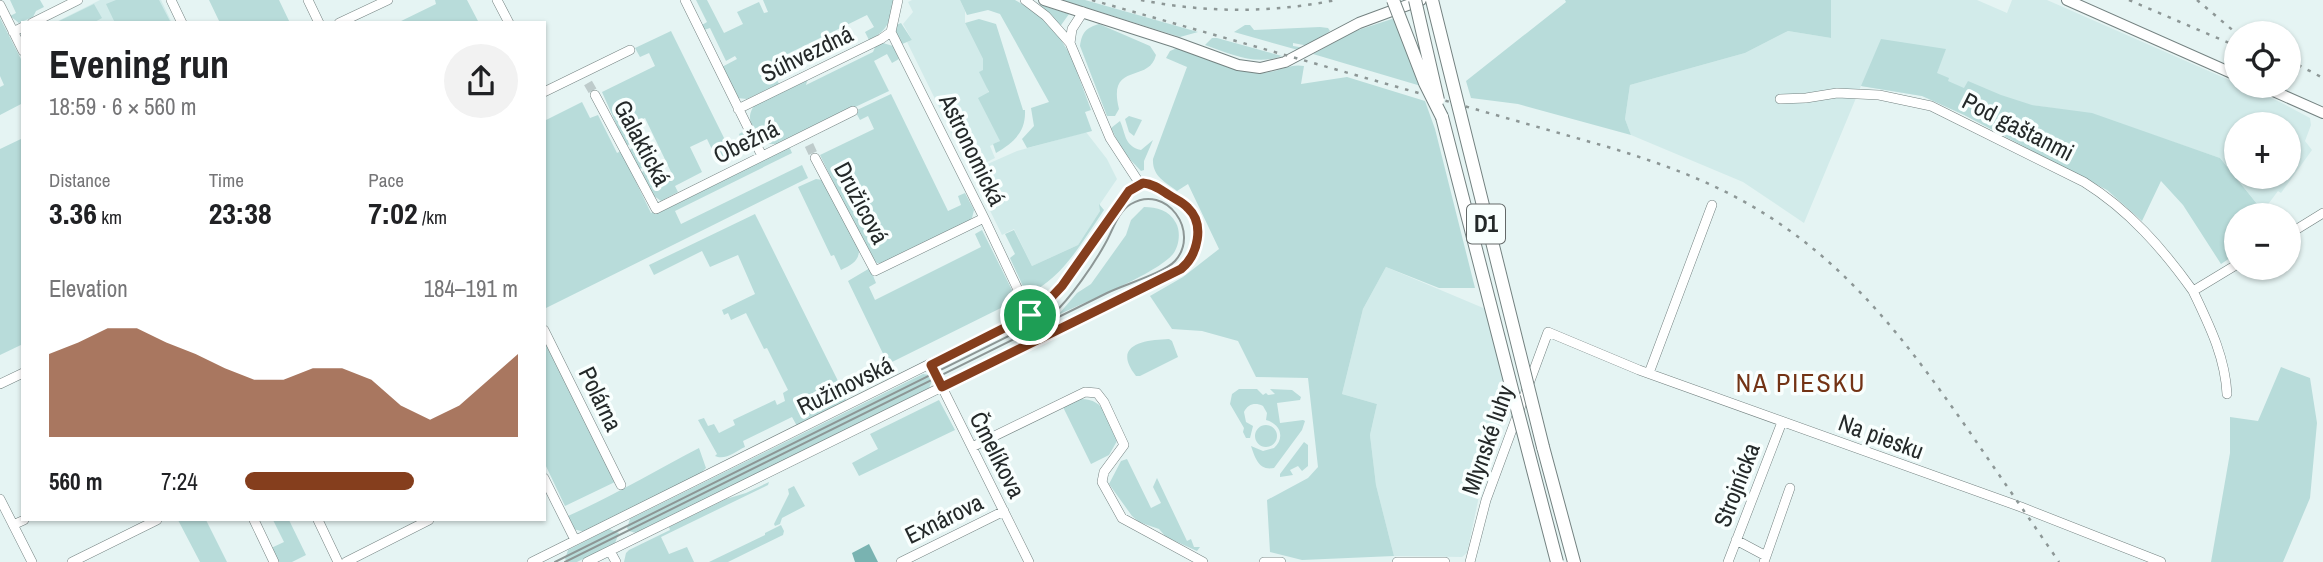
<!DOCTYPE html>
<meta charset="utf-8">
<style>
body{margin:0;font-family:"Archivo Narrow",sans-serif;background:#f2f2f2;color:#202124;height:100vh;display:flex;flex-direction:column;font-size:26px;white-space:nowrap}
*{box-sizing:border-box;margin:0}
p{font-size:23px;color:#757577}
.icon{flex:none;width:38px;height:38px;fill:none;stroke:currentColor;stroke-width:2;stroke-linecap:round;stroke-linejoin:round}
.map{position:relative;flex:1;overflow:hidden}
.side{position:absolute;left:21px;top:21px;width:525px;height:500px;display:flex;flex-direction:column;background:#fff;border-radius:0px;box-shadow:0 2px 5px #0004}
.side>*{flex:none}
.buttons{position:absolute;left:2224px;top:21px;display:grid;gap:14px}
.buttons a{display:grid;place-items:center;width:77px;height:77px;border-radius:50%;background:#fff;box-shadow:0 2px 5px #0004;font-size:35px}
.pin{position:absolute;display:grid;place-items:center;width:60px;height:60px;color:#fff;margin:-30px;border:4px solid #fff;border-radius:50%;box-shadow:0 2px 7px #0007}
.round{display:grid;place-items:center;flex:none;width:74px;height:74px;border-radius:37px;background:#f2f2f2}
.overview{display:flex;align-items:center;justify-content:space-between;height:119px;padding:0 28px}
h1{font-size:38px;font-weight:700;line-height:52px}
.stats{display:grid;grid-template-columns:repeat(3,1fr);gap:10px;height:119px;padding:7px 28px}
.stats div{display:grid;align-content:center}
.stats b{font-size:30px;font-weight:700}
.stats small{font-size:19px;font-weight:400}
.stats p{font-size:19px}
.chart{height:196px;padding:14px 28px}
.chart p{display:flex;justify-content:space-between}
.chart svg{width:100%;height:126px;margin-top:7px;fill:#853e1d;opacity:.7}
ul{padding:0 28px;list-style:none;font-size:23px}
li{display:grid;grid-template-columns:112px 84px 1fr;align-items:center;height:52px}
li i{height:18px;border-radius:9px;background:#853e1d}
.map>svg:first-child{display:block}
.built{fill:#d2ebea;fill-rule:evenodd}
.green{fill:#b8dcda}
.water{fill:#79b3b1}
.lines{fill:none;stroke-linecap:round;stroke-linejoin:round}
.minor-tunnel{stroke:#becbcb;stroke-width:9;stroke-dasharray:9 4.5;stroke-linecap:butt}
.minor-casing{stroke:#748281;stroke-width:10}
.major-casing{stroke:#748281;stroke-width:12}
.highway-casing{stroke:#748281;stroke-width:14}
.minor{stroke:#fff;stroke-width:9}
.major{stroke:#fff;stroke-width:10}
.highway{stroke:#fff;stroke-width:12}
.tram{stroke:#8d9796;stroke-width:2}
.rail{stroke:#8d9796;stroke-width:2.5;stroke-dasharray:3.5 7;stroke-linecap:butt}
.highway-bridge-casing{stroke:#748281;stroke-width:14;stroke-linecap:butt}
.highway-bridge{stroke:#fff;stroke-width:12}
.route-casing{stroke:#fff;stroke-width:14}
.route{stroke:#853e1d;stroke-width:9}
.labels{text-anchor:middle;stroke-width:7;stroke-linejoin:round;paint-order:stroke}
.shield{fill:#f9fffe;stroke:#646969;stroke-width:2}
.shield-label{font-size:23px;font-weight:bold;fill:#242929}
.street-label{font-size:24px;fill:#242929;stroke:#f9fffe}
.neighbourhood-label{font-size:26px;letter-spacing:2px;fill:#733315;stroke:#f9fffe}
</style>
<div class="map">
<svg width="2323" height="562" viewBox="0 0 2323 562">
<rect width="100%" height="100%" fill="#e5f4f3"/>
<!-- built -->
<path class="built" d="M100,0H161L172,23H54Z
M912,0H960L965,11V23L983,59V70L1000,141L990,146L995,158L983,164V166L1017,151L1086,132L1107,159L1117,179L1100,204V211L1078,245L1032,266L1014,229L1002,235L907,42L912,40L903,24L913,12L908,2Z
M1831,0H1977L2007,13L2012,0H2047L2236,83V86H2244L2280,102L2310,118L2311,125L2305,141L2312,150L2281,193L2278,191L2263,211L2220,158L2092,114L2032,105L1922,96L1861,86L1804,223L1743,182L1631,135L1625,119L1630,85L1745,53L1788,31L1831,38ZM2236,124H2289V177H2236Z
M1386,267L1488,310L1503,368L1505,413L1482,482L1467,553L1462,557L1394,556L1376,485L1370,435L1377,404L1342,394L1363,309Z"/>
<!-- green -->
<path class="green" d="M10,0H40L44,7L36,11L33,17L19,23L10,16L16,13Z
M116,0H159L171,23H115L106,4Z
M209,0H279L290,23H220Z
M435,0H467L479,23H397L436,4Z
M696,0H707L724,33L743,24L737,12L759,2L764,13L768,12L763,0H894C890,21 889,30 869,40L865,32L874,27L867,15L761,67L767,80L775,76L779,84L747,99L737,98L720,68L737,59L735,56L726,61L710,28L704,30L702,25L707,22Z
M960,0H1015L1042,16L1053,27L1071,56L1091,110L1085,112L1092,131L1027,148L1022,139L1034,126L1031,108L1049,102L1000,14L988,10L967,15Z
M1062,0H1085L1198,32L1180,37Z
M1565,0H1831V38L1788,31L1745,53L1630,85L1625,119L1631,135L1518,104L1471,98L1466,81L1566,2Z
M94,4L102,18L93,23H55Z
M1037,4L1069,14L1059,28Z
M0,18L23,63V103L0,115V87L4,85L0,76Z
M1395,18L1421,86L1313,54L1355,31Z
M979,19L996,24L1023,110H1025C1026,132 1014,142 996,153L993,144L1000,141L978,98L989,92L979,72L983,70V59L965,23Z
M901,23L912,40L902,44L896,32V25Z
M1099,24L1150,46L1156,55C1149,84 1107,61 1119,109L1115,116H1107L1080,46C1082,32 1086,28 1099,24Z
M1245,25H1250L1254,30L1320,27L1328,28L1330,31L1309,46L1293,43V46L1305,48L1298,50L1234,32Z
M671,31L729,148L742,142L739,134L746,130L754,148L719,164L707,139L690,147L702,172L675,186L678,192L661,201L650,193L640,173L652,167L660,183L673,176L645,118L631,125L638,140L626,146L602,92L655,66L649,53L640,57L635,48Z
M1212,38H1217L1282,56C1256,66 1230,54 1205,45Z
M1881,39L1946,49L1937,73L1949,78L1948,81L1964,88L1968,81L2001,95L2032,105L2092,113L2220,158L2266,215H2236V254L2221,264L2183,205L2161,181L2142,221L2107,190L1964,115L1922,96L1861,86Z
M883,43L893,46L899,59L892,63L887,54L874,61L889,91L777,144H766C752,135 743,115 757,103L808,78L806,85L873,52L876,45Z
M1177,48C1203,57 1233,72 1261,73C1277,73 1289,63 1304,66L1301,84L1347,77L1425,101L1435,129L1475,288H1439L1386,267L1363,309L1342,394L1377,404L1370,435L1376,485L1394,556L1302,560L1270,552L1267,500L1308,478L1318,467L1308,378L1256,377L1238,341L1202,331L1172,329L1150,296L1183,277L1219,249L1188,184L1177,191C1165,182 1152,176 1153,159L1187,67L1166,58L1170,51Z
M891,94L948,211L961,205L958,196L965,193L974,210L972,218L965,225L887,263H877L869,256L820,155L874,129L868,116L860,120L855,111Z
M582,102L590,118L598,115L617,153L621,151L651,213L789,146L792,153L675,211L681,224L802,165L808,178L544,309V121Z
M1129,116L1142,120L1134,136L1129,132L1125,119Z
M1120,121C1126,134 1124,146 1141,150L1153,140L1144,161V170L1141,171L1123,152L1111,128Z
M23,138V344L0,355V149Z
M640,144L650,164L638,170L629,150Z
M816,179L823,180L859,246C860,261 853,264 841,270L834,255L831,256L798,187Z
M1099,204L1104,210C1082,242 1064,277 1027,295L1010,258L1015,254L1005,234L1014,230L1032,266L1078,245L1100,211Z
M1144,207C1157,207 1169,210 1176,223C1181,232 1179,246 1173,254C1158,273 1083,303 1058,315L1077,293L1091,284L1126,235L1131,220Z
M755,214L845,395L846,402L797,426L792,417L743,441L745,447C736,451 725,461 715,456L717,454L698,420L704,418L708,426L714,424L719,433L735,425L733,420L775,400L777,405L785,401L783,393L788,390L767,348L764,349L746,313L731,320L728,313L724,315L722,310L755,294L738,255L710,267L702,251L654,275L649,265Z
M982,230L1017,300L888,364L848,281L870,268L876,283L869,287L875,300L981,247L975,234Z
M544,334L617,481L565,506L544,462Z
M1169,339L1172,341L1178,357L1140,376H1136C1111,344 1145,340 1169,339Z
M2281,367L2310,378L2317,423L2310,498L2283,562H2211L2230,453V417L2258,421Z
M923,374L929,375L932,381L929,388L636,533L629,531L627,528L630,519Z
M1239,389H1257L1263,395L1266,393L1268,395L1275,394L1270,389L1292,390L1301,397L1300,400L1277,403L1280,423L1303,420L1305,421L1302,430L1274,468C1259,471 1255,458 1251,446L1263,451L1274,448C1285,438 1281,424 1266,420L1267,413L1263,406C1255,402 1248,404 1244,412L1246,422L1253,426L1250,438H1246L1243,432L1244,428L1230,404L1232,394Z
M1079,399C1106,398 1108,420 1117,441L1109,455L1091,464L1063,407Z
M939,400L955,430L859,476L852,463L878,449L870,434Z
M1255 436a11 11 0 1 1 22 0a11 11 0 1 1-22 0Z
M1304,442L1308,445V466L1302,471L1298,466L1290,470L1293,475L1280,477V474Z
M699,448L706,468L700,474L585,532L573,529L568,516C613,496 655,471 699,448Z
M1127,459L1151,508L1161,503L1153,487L1157,478L1187,541L1191,539L1194,547H1200L1197,551L1166,537L1159,529L1139,522L1132,516L1109,484L1121,461Z
M769,482L768,485L661,537L669,554L687,547L694,562H624L626,553L629,550L670,530L669,527L726,499L746,493Z
M794,486L805,506L782,518L780,524L775,526L774,524L789,494L788,489Z
M178,520H206L227,562H200Z
M273,520H289L306,555L292,562H275L269,549L284,542Z
M781,525L784,531L783,535L728,562H709L765,535V533Z
M609,529L619,533L615,543L577,562H568L565,559L568,550Z"/>
<!-- water -->
<path class="water" d="M869,544L878,562H855L852,553Z"/>
<g class="lines">
<!-- minor-tunnel -->
<path class="minor-tunnel" d="M588,83L595,95
M809,145L815,158"/>
<!-- minor casing -->
<g class="minor-casing">
<path id="minor" d="M171,0L182,23
M308,0L319,23
M497,0L509,23
M685,0L762,156
M898,0L891,32L984,218L1030,315
M1025,0L1046,16L1070,43L1110,138L1140,184
M0,5L23,51
M32,23L78,0
M339,23L388,0
M13,32L23,27
M1070,43L1072,29L1083,12
M544,92L630,50
M595,95L656,209L853,111
M1780,99L1806,98L1837,93L1879,95L1931,106L2084,182C2129,210 2163,249 2193,291L2236,265
M738,109L881,39L891,32
M815,158L875,271L984,218
M2289,234L2323,213
M2193,291C2209,325 2225,356 2227,394
M544,330L621,485
M931,365L1029,562
M1649,373L1712,205
M0,384L23,373
M972,447L1085,392L1097,393L1104,402L1124,445L1104,472L1102,482L1122,518L1203,562
M544,478L575,540
M0,499L32,562
M254,520L274,562
M318,520L338,562
M13,525L24,520
M1736,540L1766,556
M610,551L616,562
M72,562L157,520
M346,562L429,520
M532,562L1038,310L1062,287L1133,187C1148,180 1157,187 1169,195C1175,199 1183,203 1188,208C1205,225 1198,255 1181,269L587,562
M901,562L1004,511
M1264,562H1281
M1397,562H1445
M1470,562L1486,500L1548,332L1639,370L2021,507L2161,562
M1728,562L1782,422
M1764,562L1790,488"/>
</g>
<!-- major casing -->
<g class="major-casing">
<path id="major" d="M1044,0L1175,42L1238,65L1260,68L1285,62L1359,23L1421,0
M2067,0L2236,75
M2262,86L2323,113"/>
</g>
<!-- highway casing -->
<g class="highway-casing">
<path id="highway" d="M1442,117L1514,397
M1543,447L1574,562"/>
</g>
<!-- minor -->
<use href="#minor" class="minor"/>
<!-- major -->
<use href="#major" class="major"/>
<!-- highway -->
<use href="#highway" class="highway"/>
<!-- tram -->
<path class="tram" d="M555,562L1053,314C1070,299 1094,264 1105,244C1113,231 1117,212 1131,204C1166,183 1201,232 1175,261C1164,273 1123,285 1107,293L565,562"/>
<!-- rail -->
<path class="rail" d="M1092,0L1608,147C1657,162 1705,179 1750,205C1847,261 1906,341 1969,431C1999,475 2029,518 2059,562
M1141,0C1206,13 1272,13 1336,0
M2129,0L2236,46
M2197,0L2236,33
M2289,60L2323,78"/>
<!-- highway-bridge casing -->
<g class="highway-bridge-casing">
<path id="highway-bridge" d="M1393,0L1425,83L1442,117
M1415,0L1438,100
M1432,0L1543,447
M1514,397L1557,562"/>
</g>
<!-- highway-bridge -->
<use href="#highway-bridge" class="highway-bridge"/>
</g>
<g class="lines">
<!-- route casing -->
<g class="route-casing">
<path id="route" d="M1143,183C1154,184 1161,190 1169,195C1175,199 1183,202 1188,208C1205,224 1198,255 1181,269L942,387L931,365L1030,315L1046,303L1062,286L1129,191Z"/>
</g>
<!-- route -->
<use href="#route" class="route"/>
</g>
<g class="labels">
<!-- shield labels -->
<rect class="shield" x="1467" y="204.5" width="38" height="39" rx="5"/>
<g class="shield-label">
<text x="1486" y="232">D1</text>
</g>
<!-- street labels -->
<g class="street-label">
<text transform="translate(807 54) rotate(-26)" y="8">Súhvezdná</text>
<text transform="translate(2018 127) rotate(27)" y="8">Pod gaštanmi</text>
<text transform="translate(746 142) rotate(-26)" y="8">Obežná</text>
<text transform="translate(642 143) rotate(62)" y="8">Galaktická</text>
<text transform="translate(972 150) rotate(64)" y="8">Astronomická</text>
<text transform="translate(861 203) rotate(62)" y="8">Družicová</text>
<text transform="translate(845 386) rotate(-26)" y="8">Ružinovská</text>
<text transform="translate(600 399) rotate(64)" y="8">Polárna</text>
<text transform="translate(1881 437) rotate(20)" y="8">Na piesku</text>
<text transform="translate(1488 440) rotate(-71)" y="8">Mlynské luhy</text>
<text transform="translate(997 455) rotate(63)" y="8">Čmelíkova</text>
<text transform="translate(1737 485) rotate(-69)" y="8">Strojnícka</text>
<text transform="translate(944 519) rotate(-26)" y="8">Exnárova</text>
</g>
<!-- neighbourhood labels -->
<g class="neighbourhood-label">
<text x="1801" y="392">NA PIESKU</text>
</g>
</g>
</svg>
<div class="buttons">
<a><svg class="icon" aria-label="locate" viewBox="0 0 24 24"><circle cx="12" cy="12" r="6"/><path d="M12 2v4M12 18v4M2 12h4M18 12h4"/></svg></a>
<a>+</a>
<a>−</a>
</div>
<div class="pin" style="left:1030px;top:315px;background:#1e9e55"><svg class="icon" aria-label="arrive" viewBox="0 0 24 24"><path d="M6 21V4h12l-3 4 3 4H6"/></svg></div>
<section class="side">
<div class="overview"><div><h1>Evening run</h1><p>18:59 · 6 × 560 m</p></div><a class="round"><svg class="icon" aria-label="share" viewBox="0 0 24 24"><path d="M12 15V3M7 8l5-5 5 5M5 13v7h14v-7"/></svg></a></div>
<div class="stats">
<div><p>Distance</p><b>3.36<small> km</small></b></div>
<div><p>Time</p><b>23:38</b></div>
<div><p>Pace</p><b>7:02<small> /km</small></b></div>
</div>
<div class="chart"><p><span>Elevation</span>184–191 m</p>
<svg viewBox="0 0 160 44" preserveAspectRatio="none"><path d="M0 44V15L10 11L20 6L30 6L40 11L50 15L60 20L70 24L80 24L90 20L100 20L110 24L120 33L130 38L140 33L150 24L160 15V44z"/></svg>
</div>
<ul>
<li><b>560 m</b>7:24<i style="width:62%"></i></li>
</ul>
</section>
</div>
